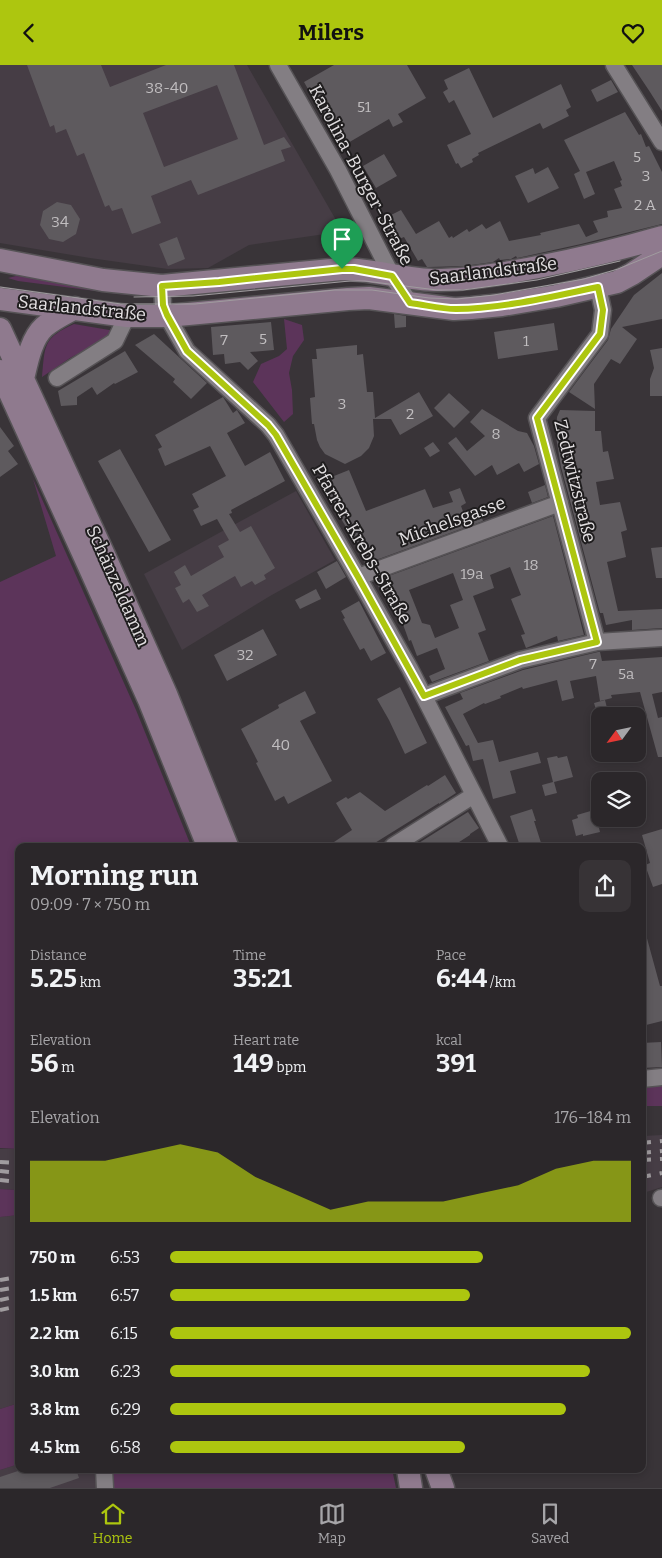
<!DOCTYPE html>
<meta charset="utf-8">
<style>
body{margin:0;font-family:Bitter,serif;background:#373336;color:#f1f3f6;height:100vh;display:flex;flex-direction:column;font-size:19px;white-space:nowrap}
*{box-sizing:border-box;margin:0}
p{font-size:16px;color:#a6a5a8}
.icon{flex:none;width:28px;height:28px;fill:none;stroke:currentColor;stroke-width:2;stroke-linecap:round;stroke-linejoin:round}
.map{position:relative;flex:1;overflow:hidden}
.details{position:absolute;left:15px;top:778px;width:631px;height:630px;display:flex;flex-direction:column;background:#2b272a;border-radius:10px;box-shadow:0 2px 8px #0003,0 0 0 1px #474447}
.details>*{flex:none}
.needle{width:32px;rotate:237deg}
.tools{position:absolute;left:591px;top:642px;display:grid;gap:10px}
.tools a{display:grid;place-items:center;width:55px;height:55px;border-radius:10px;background:#2b272a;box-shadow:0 2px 8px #0003,0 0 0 1px #474447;font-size:25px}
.pin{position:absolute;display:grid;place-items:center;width:42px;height:42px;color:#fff;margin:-51px -21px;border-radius:50% 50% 50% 0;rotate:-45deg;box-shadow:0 0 5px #0007}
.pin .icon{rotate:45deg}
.round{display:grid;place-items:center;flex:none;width:52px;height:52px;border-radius:10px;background:#373336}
.overview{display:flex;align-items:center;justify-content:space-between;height:85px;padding:0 15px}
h1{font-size:28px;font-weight:700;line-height:38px}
.metrics{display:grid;grid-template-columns:repeat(3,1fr);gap:8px;height:85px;padding:5px 15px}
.metrics div{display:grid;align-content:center}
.metrics b{font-size:25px;font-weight:700}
.metrics small{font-size:14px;font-weight:400}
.metrics p{font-size:14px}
.chart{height:140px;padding:10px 15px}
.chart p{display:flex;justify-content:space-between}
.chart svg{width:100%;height:90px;margin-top:5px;fill:#adc60f;opacity:.7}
ul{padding:0 15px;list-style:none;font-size:16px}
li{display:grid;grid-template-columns:80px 60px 1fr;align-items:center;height:38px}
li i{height:12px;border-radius:6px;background:#adc60f}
header{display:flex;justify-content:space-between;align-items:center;height:65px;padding:0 15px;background:#adc60f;color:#111;font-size:22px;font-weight:700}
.tabs{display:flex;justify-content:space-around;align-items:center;height:70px;border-top:1px solid #474447;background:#2b272a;font-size:14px;color:#a6a5a8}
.tabs a{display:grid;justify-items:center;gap:2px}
.tabs .current{color:#adc60f}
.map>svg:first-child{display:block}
.built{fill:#463d45}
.green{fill:#5c345a}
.building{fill:#5e5a5e;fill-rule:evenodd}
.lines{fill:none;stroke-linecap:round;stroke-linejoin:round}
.street-casing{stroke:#565356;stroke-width:19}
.secondary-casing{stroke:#565356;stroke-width:25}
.street{stroke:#837e83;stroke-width:16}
.secondary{stroke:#8f7a8e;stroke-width:22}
.tram{stroke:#a09c9f;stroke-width:1}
.rail{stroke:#a09c9f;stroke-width:4;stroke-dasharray:9 9;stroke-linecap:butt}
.route-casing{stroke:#fff;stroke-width:10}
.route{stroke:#adc60f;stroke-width:6}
.labels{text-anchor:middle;stroke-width:4;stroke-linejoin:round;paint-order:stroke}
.number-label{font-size:15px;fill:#c1bec0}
.street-label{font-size:18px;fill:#e2dfe1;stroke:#1f1d1e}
</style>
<header><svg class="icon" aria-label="back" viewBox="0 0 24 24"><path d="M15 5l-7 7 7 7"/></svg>Milers<svg class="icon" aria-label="heart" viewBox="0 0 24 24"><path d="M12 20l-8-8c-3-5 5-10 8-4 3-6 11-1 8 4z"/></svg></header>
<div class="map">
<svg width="662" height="1423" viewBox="0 0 662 1423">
<rect width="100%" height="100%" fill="#393438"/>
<!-- built -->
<path class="built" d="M0,0H247L340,162L339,167L249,180L208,203L168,204L90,193L0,178Z
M296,426L335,495L270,531L182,585L144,509Z
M662,1070V1122L643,1128V1071Z
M0,1084H19V1125L0,1124Z
M19,1150V1338L0,1344V1152Z
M19,1399V1404H110L111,1423H0V1405Z"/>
<!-- green -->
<path class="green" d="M16,211L34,212L139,226L143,231L119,229L18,216L8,213Z
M284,254L302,260L304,275L293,291L289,308L292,325L293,349L284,357L253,317L261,299L279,291L287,284Z
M74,259L115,266L107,273L70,293L42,312C45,280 43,273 74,259Z
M33,414L136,645L191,781H19V1084L0,1083V517L56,491Z
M662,1017V1041H643L642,1022Z
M0,1124L19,1125V1150L0,1152Z
M19,1338V1399L0,1405V1344Z
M110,1404H392L396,1423H111Z"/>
<!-- building -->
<path class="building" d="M27,0H101L110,22L166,0H234L264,80L284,72L291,82L281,85L285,96L198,130L191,115L151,131L161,158L132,169L122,143L112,146L109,140L105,142L84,88L77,91L66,64L56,68L54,60L50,62ZM217,20L238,74L164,102L143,48Z
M334,0H407L426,33L398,49L403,57L393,62L389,54L341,82L304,17Z
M632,0H662V46L650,27Z
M469,3L493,53L561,19L571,42L566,45L569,51L543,64L540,58L478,88L479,90L472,94L473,97L461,103L458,98L456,99L447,80L471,69L454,35L449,38L443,27L448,24L444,15Z
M611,15L618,27L597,37L591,25Z
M625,47L639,70L641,69L646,82L649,81L662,107V159L581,179L522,192L517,193L516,191L511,194L500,195L499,193L493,197L464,201L429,202H427L422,194L418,196L404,172L394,176L381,155L401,145L416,169L439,156L449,173L452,171L453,173L467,164L469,167L482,159L486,164L500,156L509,176L541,170L540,168L579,159L586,172L598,167L593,156L608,152L607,146L622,143L614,124L622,121L620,116L622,115L614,96L586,107L595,129L584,134L574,109L580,106L564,75Z
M384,89L397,111L376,123L363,101Z
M548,102L559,123L528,138L515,111L533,103L535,109Z
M57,137L71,140L80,154L76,169L63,177L49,174L40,160L43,146Z
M177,172L185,194L168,201L159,179Z
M662,208V254L622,262L637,274L620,299L611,294L594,319L595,344L569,327L608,275L611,264L634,230Z
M394,249L406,251V262L395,263Z
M271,257L274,285L250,287L258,296L248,305L240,297L225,299L224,289L213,290L211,262Z
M554,258L558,285L498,294L494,267Z
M154,269L207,318L191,334L173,317L175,314L135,280Z
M357,280V290L363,289L367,327H373L375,353L419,327L433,351L400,370L391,354H373L374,371L369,383L361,391L345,399L325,389L320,382L317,375L314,359H312L310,333L315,332L312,294H317L316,284Z
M662,283V331H650V314L654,303L650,285Z
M125,286L138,307L115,319L114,318L97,330L92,322L77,332V340L61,341L58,326Z
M449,328L470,347L454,363L434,343Z
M223,332L233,348L237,345L238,347L245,358L227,368L245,401L270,387L285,416L231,445L232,448L229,449L240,467L251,461L275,503L264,510L266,514L255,520L252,516L241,522L235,511L202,530L209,541L197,547L189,534L183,538L175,523L181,520L174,507L185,500L191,511L224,492L218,481L229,475L217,454L201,461L193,445L199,442L192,429L226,411L210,381L165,401L158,384L162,382L155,370Z
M482,344L518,366L527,368L534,381L539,399L524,407L519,398L497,410L492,400L475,411L448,378L456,372L467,386L485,371L470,357Z
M560,345L595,346V366H601L603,387L608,386L614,414L596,417L600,440L620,437L627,465L621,467L626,492L607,497L618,546L662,544V563L632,565V555L606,560L603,548H600L561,402L556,372L557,352Z
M0,362L14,381L8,386L18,399L0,412Z
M433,377L440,386L430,392L424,383Z
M120,384L171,475L149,487L98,396Z
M349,405L366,446L425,424L433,443L453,437L449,427L460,423L466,438L461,441L465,452L479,446L483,456L365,499L355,477L319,417Z
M545,420L548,432L532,438L528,427Z
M553,451L584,570L558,576L557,571L526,583L521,570L525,569L511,534L521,530L510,502L490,510L494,523L473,531L486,565L478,568L489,596L432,617L429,611L445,604L437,583L417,591L411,575L409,576L400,551L397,552L389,533L386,534L375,516ZM453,508L463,535L450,540L459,563L435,573L430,560L422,558L409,525Z
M662,482V513H656L651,483Z
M337,496L346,512L326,524L317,507Z
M316,524L321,534L300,544L295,535Z
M359,536L386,588L371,596L364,583L360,585L343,554L345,553L341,546Z
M263,564L277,590L227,616L214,590Z
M598,587H600L602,596L662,592V627L652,629L658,653L662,652V692H658L640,627L611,630L612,633L600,636L596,611L570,616L574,633L562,636L557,615L523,624L522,622L500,631L501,633L485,639L484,638L463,649L478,678L493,675L499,697L538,687L541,698L510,706L516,728L493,734L483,694L473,696L469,680L466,681L445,642L463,634L460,628L523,605Z
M400,622L427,678L405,689L389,655L377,634Z
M305,626L316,648L300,656L332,716L288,739L284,731L275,736L256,698L258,697L241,664L279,643L278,640Z
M605,635L609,651H598L594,638Z
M557,691L558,693L567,691L573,712L554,717L557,728L545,731L542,720L553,717L547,693Z
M445,710L456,728L439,739V738L370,781H328L352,765L336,738L346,732L348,734L360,727L385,746L427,720L428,721Z
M532,744L536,756H534L542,781H520L510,751Z
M594,745V747L600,746V758L598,759L600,767L583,771V769L576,771L572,755L578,753L577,750Z
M468,747L479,763L470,769V770L453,781H414Z
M662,764V819L653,822L645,800L650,798L642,770Z
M645,866L660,921H662V956L642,961V950L647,948L642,933V867Z
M661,977L662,1002L642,1003V978Z
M24,1404H76L79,1413L50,1423H0V1412Z"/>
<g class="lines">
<!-- street casing -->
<g class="street-casing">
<path id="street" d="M278,0L338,105L392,211L410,238
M614,0L662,77
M162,221L163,240L167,251L187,286L268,360L276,370L358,512L410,604L500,781
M57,313L115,276L127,251
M358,512L560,438
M597,577L537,353L600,269L603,245L598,222
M424,631L520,595L597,577L662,573
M393,781L474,730
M642,1014L662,1012
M661,1133H662
M104,1404L105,1423"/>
</g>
<!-- secondary casing -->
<g class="secondary-casing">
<path id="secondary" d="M0,195L103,215L162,221L342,204C375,204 407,216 441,215C462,215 484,211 505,208C558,199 610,187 662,172
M0,234L127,251H167L348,234L369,233L454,244L471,243L502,240L556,231L617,217L632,209L662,189
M0,264L105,492L166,629L227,781
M0,306L88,499L149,635L208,781
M23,314C27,297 31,274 44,262C53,254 64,249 75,243
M408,1404L411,1423
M436,1404L443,1423"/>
</g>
<!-- street -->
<use href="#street" class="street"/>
<!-- secondary -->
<use href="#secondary" class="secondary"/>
<!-- tram -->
<path class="tram" d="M0,222L121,239H195L335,225H372L429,233L457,234L494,230L584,214L618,204L662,186
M134,232L193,231L350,216H365L437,225H463L537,215L620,196"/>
<!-- rail -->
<path class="rail" d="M642,1078L662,1076
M642,1088L662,1086
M642,1095L662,1094
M0,1097L19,1098
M0,1106L19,1108
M642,1112L662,1108
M0,1115L19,1117
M0,1215L19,1212
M0,1225L19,1222
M0,1235L19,1231
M0,1245L19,1241"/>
</g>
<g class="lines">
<!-- route casing -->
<g class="route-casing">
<path id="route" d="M342,204H354L392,211L410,238C426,240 441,244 456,244C501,244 554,231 598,222L603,245L600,269L537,353L597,577L520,595L424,631L358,512L276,370L268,360L187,286L167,250L163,240L162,221L219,217Z"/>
</g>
<!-- route -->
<use href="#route" class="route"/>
</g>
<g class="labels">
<!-- number labels -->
<g class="number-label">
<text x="167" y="28">38-40</text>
<text x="364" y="47">51</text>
<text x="637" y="97">5</text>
<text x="646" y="116">3</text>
<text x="645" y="145">2 A</text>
<text x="60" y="162">34</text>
<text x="263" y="279">5</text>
<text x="224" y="280">7</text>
<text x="526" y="281">1</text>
<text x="342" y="344">3</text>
<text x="410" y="354">2</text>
<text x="496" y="374">8</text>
<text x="531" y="505">18</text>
<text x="472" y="514">19a</text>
<text x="245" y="595">32</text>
<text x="593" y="604">7</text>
<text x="626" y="614">5a</text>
<text x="281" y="685">40</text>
</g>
<!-- street labels -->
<g class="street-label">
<text transform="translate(361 110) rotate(62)" y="6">Karolina-Burger-Straße</text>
<text transform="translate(493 206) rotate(-7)" y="6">Saarlandstraße</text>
<text transform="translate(82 243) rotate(6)" y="6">Saarlandstraße</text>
<text transform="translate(575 416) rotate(76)" y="6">Zedtwitzstraße</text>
<text transform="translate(452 456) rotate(-20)" y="6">Michelsgasse</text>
<text transform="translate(362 479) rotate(60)" y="6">Pfarrer-Krebs-Straße</text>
<text transform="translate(118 521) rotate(66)" y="6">Schänzeldamm</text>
</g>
</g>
</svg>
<div class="tools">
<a><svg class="needle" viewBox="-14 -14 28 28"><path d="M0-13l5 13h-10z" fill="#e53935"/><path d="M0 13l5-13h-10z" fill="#a6a5a8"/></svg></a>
<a><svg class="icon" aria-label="layers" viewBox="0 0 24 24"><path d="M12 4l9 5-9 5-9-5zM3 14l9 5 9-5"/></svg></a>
</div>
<div class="pin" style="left:342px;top:204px;background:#1e9e55"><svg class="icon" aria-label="arrive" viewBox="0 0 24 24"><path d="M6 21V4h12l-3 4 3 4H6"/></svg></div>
<section class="details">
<div class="overview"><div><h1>Morning run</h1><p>09:09 · 7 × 750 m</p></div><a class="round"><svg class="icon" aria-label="share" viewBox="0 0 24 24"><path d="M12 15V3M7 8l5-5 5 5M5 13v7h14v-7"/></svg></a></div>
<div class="metrics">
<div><p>Distance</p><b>5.25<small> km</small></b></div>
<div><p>Time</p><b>35:21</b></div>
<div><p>Pace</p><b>6:44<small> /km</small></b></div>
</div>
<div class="metrics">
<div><p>Elevation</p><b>56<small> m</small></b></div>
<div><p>Heart rate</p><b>149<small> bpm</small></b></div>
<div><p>kcal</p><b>391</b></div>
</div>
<div class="chart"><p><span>Elevation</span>176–184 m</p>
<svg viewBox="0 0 160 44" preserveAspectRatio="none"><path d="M0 44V14L10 14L20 14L30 10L40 6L50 10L60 22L70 30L80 38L90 34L100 34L110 34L120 30L130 26L140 18L150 14L160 14V44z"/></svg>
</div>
<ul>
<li><b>750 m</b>6:53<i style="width:68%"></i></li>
<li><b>1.5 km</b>6:57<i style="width:65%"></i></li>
<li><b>2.2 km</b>6:15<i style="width:100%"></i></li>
<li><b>3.0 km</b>6:23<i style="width:91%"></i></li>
<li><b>3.8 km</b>6:29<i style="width:86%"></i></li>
<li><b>4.5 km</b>6:58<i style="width:64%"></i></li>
</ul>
</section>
</div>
<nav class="tabs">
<a class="current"><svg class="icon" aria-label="home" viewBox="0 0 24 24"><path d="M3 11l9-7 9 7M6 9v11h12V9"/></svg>Home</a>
<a><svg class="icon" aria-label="map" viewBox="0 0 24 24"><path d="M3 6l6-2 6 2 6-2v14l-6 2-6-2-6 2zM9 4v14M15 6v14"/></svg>Map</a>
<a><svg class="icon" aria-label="saved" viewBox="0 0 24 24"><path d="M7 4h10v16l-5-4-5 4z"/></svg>Saved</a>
</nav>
